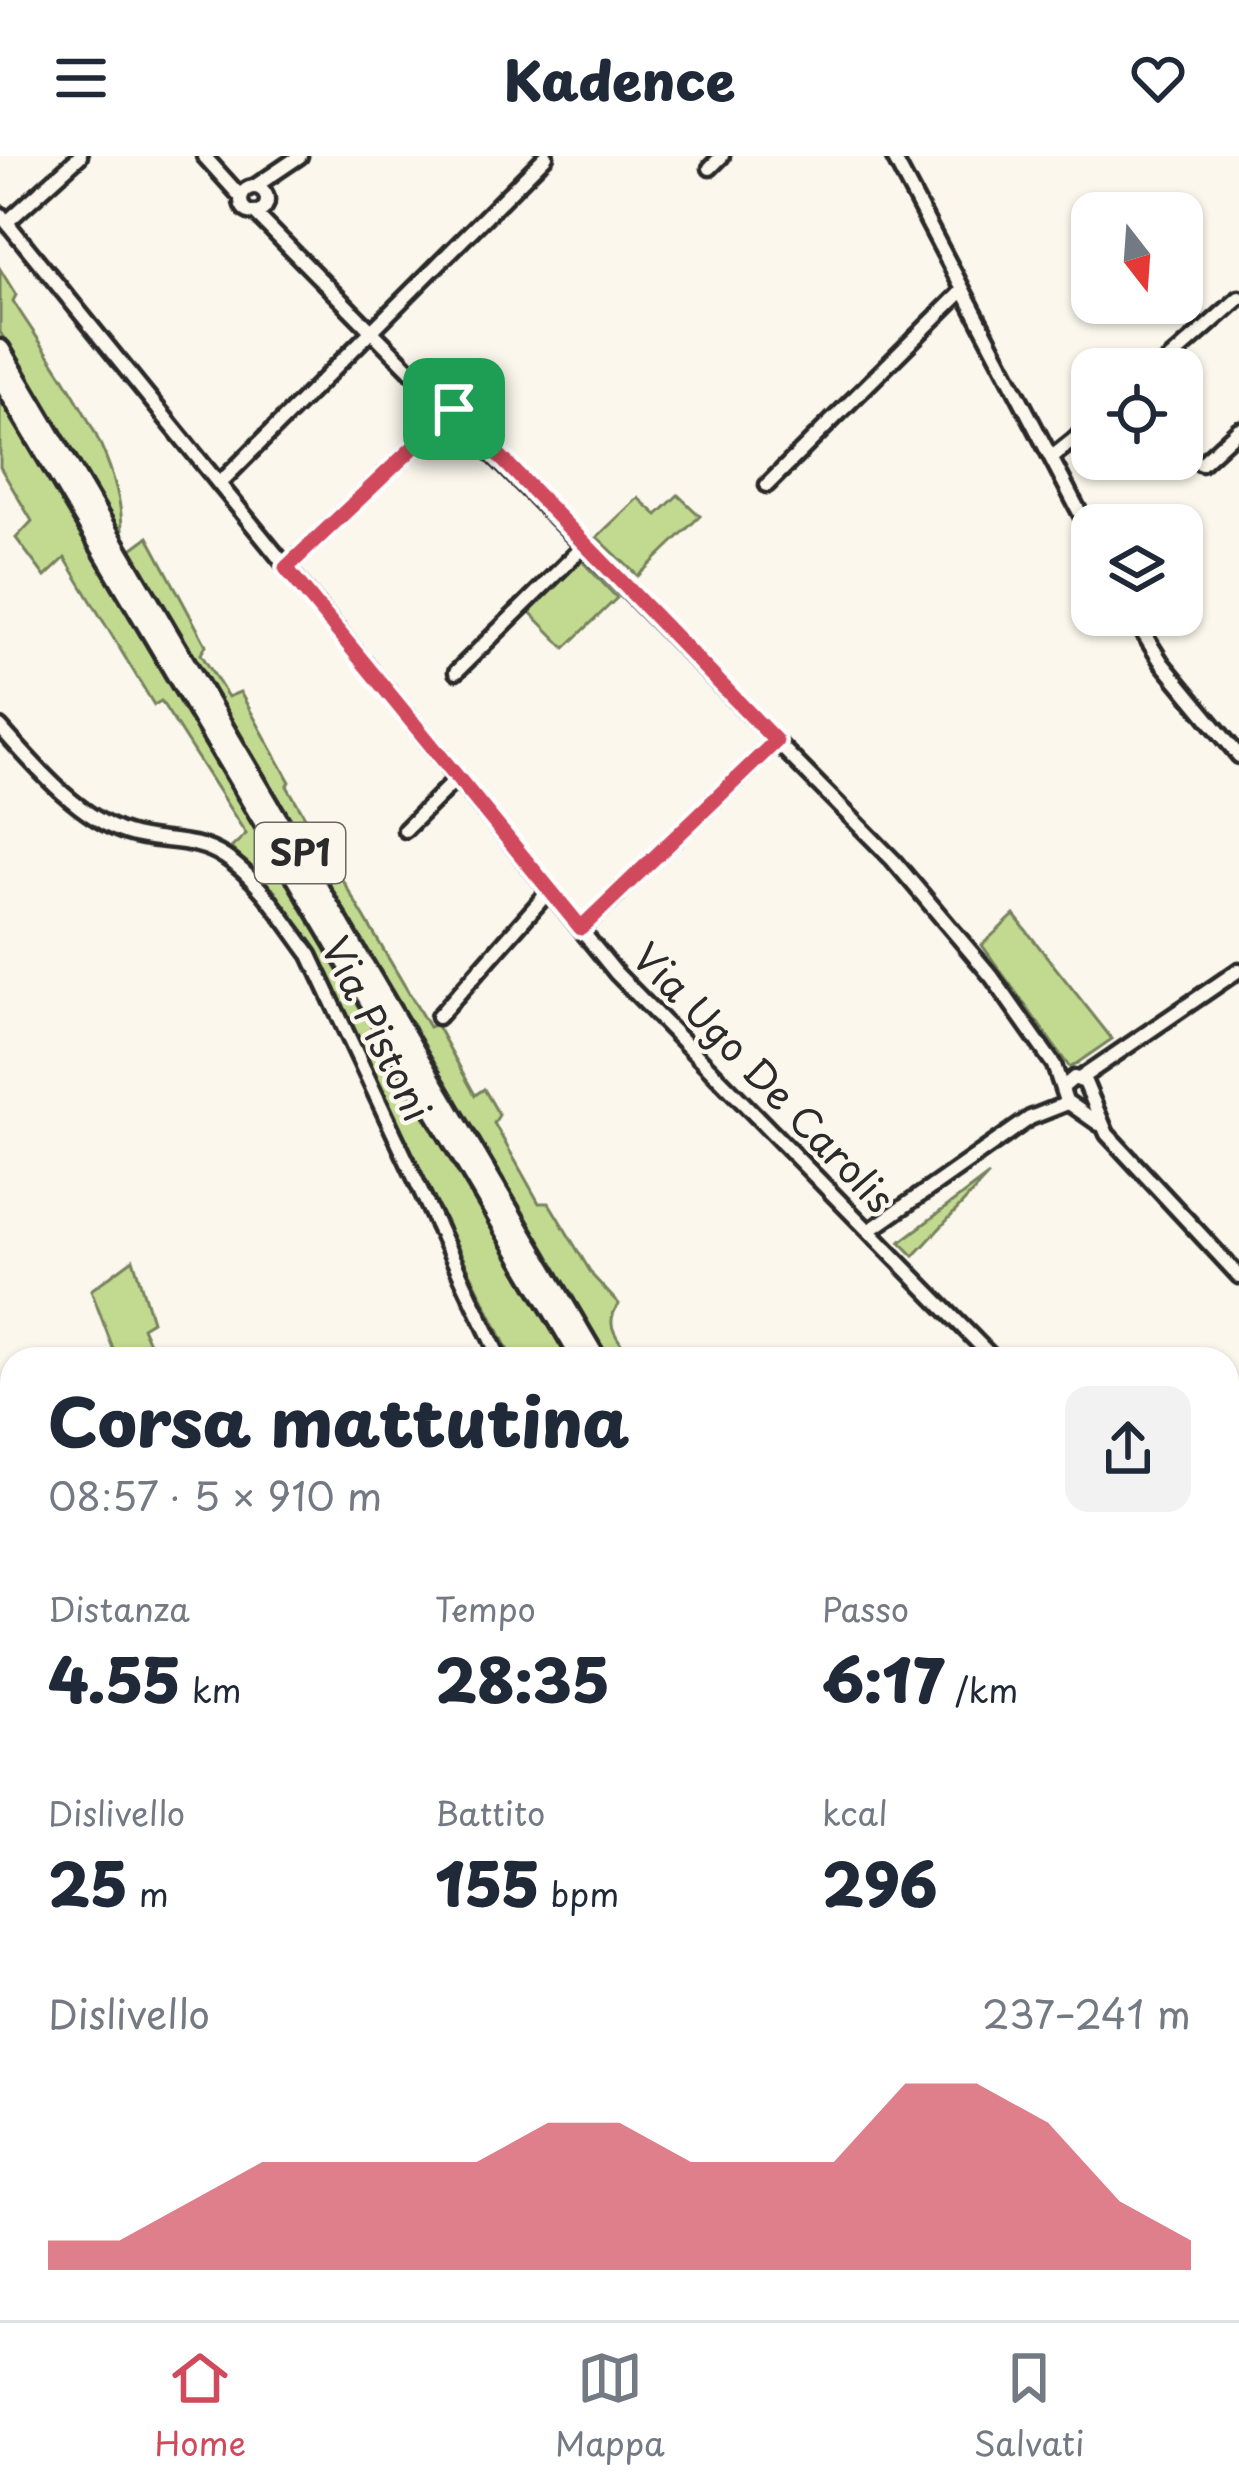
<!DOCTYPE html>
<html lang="it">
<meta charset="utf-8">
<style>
body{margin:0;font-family:"Playpen Sans",sans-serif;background:#f2f2f3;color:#1f2937;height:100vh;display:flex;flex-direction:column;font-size:45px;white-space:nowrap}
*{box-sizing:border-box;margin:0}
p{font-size:39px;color:#747a83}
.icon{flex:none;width:66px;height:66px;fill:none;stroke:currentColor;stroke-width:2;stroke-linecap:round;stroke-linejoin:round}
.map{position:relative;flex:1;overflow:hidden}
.panel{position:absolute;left:0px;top:1191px;width:1239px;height:975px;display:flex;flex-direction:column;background:#fff;border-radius:36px 36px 0 0;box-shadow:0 3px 9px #0004}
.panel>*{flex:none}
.needle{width:78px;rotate:163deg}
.buttons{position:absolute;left:1071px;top:36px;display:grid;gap:24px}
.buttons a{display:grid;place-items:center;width:132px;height:132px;border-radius:24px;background:#fff;box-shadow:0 3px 9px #0004;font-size:60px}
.pin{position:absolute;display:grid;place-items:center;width:102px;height:102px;color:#fff;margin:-51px;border-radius:24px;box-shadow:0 6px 18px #0006}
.round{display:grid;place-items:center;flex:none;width:126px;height:126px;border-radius:24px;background:#f2f2f3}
.headline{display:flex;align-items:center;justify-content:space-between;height:204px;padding:0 48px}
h1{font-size:66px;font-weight:800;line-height:90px}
.figures{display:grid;grid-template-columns:repeat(3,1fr);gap:18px;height:204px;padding:12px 48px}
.figures div{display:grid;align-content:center}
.figures b{font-size:60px;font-weight:800}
.figures small{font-size:33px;font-weight:400}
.figures p{font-size:33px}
.chart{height:336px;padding:24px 48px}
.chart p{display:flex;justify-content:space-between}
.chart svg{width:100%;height:216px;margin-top:12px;fill:#d1495b;opacity:.7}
header{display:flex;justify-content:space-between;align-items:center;height:156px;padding:0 48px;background:#fff;font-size:54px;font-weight:800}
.dock{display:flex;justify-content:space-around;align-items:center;height:168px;border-top:3px solid #e0e1e3;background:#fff;font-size:33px;color:#747a83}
.dock a{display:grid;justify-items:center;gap:6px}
.dock .active{color:#d1495b}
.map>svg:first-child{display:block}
.built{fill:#efe0cd}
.green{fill:#c2da90;stroke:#76825e;stroke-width:3}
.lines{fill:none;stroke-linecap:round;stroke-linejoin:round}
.minor-casing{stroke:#2b2b2b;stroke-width:21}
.highway-casing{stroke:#2b2b2b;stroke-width:27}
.minor{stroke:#fbf7ec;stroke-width:12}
.highway{stroke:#fbf7ec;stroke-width:18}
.route-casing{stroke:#fff;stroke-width:24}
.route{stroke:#d1495b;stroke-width:15}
.labels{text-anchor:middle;stroke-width:9;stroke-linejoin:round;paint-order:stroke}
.shield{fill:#fbf7ec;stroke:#696865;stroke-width:3}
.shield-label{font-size:36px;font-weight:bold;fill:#2b2b2b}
.street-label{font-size:39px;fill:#2b2b2b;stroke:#fbf7ec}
</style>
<header><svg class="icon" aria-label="menu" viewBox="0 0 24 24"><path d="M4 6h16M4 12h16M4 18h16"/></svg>Kadence<svg class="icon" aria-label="heart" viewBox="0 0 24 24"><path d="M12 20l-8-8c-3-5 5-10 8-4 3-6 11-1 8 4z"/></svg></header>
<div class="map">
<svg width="1239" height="2164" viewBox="0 0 1239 2164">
<rect width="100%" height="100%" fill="#fbf7ec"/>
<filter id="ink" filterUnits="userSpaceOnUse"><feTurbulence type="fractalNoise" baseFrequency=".00833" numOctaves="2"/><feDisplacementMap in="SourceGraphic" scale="24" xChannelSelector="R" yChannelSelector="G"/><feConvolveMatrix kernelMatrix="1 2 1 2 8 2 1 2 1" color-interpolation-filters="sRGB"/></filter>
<g filter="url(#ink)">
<!-- built -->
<path class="built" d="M196,2154H396L400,2164H172Z"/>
<!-- green -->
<path class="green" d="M0,113L16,139L13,145C57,214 124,298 122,379L0,176Z
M0,239L571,1203H512L315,795L275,735L231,692L246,678L161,545L154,549L65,402L45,421L16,382L32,365L0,311Z
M678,339L700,360L638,420L597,381L638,342L657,359Z
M148,381L206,489L201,498L228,541L240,536L290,626L287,630L429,871L436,868L475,939L484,933L499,959L494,967L539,1047H549L593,1120L619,1148C602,1169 619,1184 632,1203H607L594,1183L129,395Z
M578,401L617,442L565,492L526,452Z
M1014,759L1112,883L1070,912L982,789Z
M989,1019L914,1100L900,1086Z
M133,1103L152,1165L142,1171L156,1203H117L91,1134Z
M1239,1558V1681C1215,1650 1224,1592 1239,1558Z"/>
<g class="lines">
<!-- minor casing -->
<g class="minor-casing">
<path id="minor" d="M204,0L241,41
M893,0L1092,380
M710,12L722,0
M241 44a13 13 0 1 1 26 0a13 13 0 1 1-26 0Z
M254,31L300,0
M255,57L893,704L992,821L1054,909L1066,945L1099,968
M0,58L616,817L994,1203
M7,66L80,0
M1159,213L1239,142
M1052,301L1092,269
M1201,308L1239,273
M224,323L546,0
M767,329L963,134
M286,412L454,253
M1132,459L1162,507L1239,600
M456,516L586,388
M0,571C34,609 77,661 127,677C160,688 194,680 225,701C259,723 286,767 310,799L500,1203
M405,674L458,621
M581,773L776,585
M438,861L550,734
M1081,922L1239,814
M1062,932L1074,922L1085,926L1107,978L1239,1120
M869,1075L1030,962L1068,947
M1227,1376L1239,1373
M0,1486L12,1484
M1227,1569L1239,1542
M1227,1674L1239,1691
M404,2154L408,2164
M953,2154L958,2164
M152,2164L182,2154
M794,2164L812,2154
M985,2164L991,2154"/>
</g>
<!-- highway casing -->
<g class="highway-casing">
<path id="highway" d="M0,194L596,1203
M0,220L582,1203
M1227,1941L1239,1947
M1227,1956L1239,1961
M1227,1983L1234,2014L1227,2042"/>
</g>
<!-- minor -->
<use href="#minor" class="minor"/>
<!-- highway -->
<use href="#highway" class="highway"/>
</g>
</g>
<g class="lines" filter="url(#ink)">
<!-- route casing -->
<g class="route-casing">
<path id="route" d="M454,253L776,585L581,772L286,412Z"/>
</g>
<!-- route -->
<use href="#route" class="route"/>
</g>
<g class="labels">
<!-- shield labels -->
<rect class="shield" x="255" y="667" width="90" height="60" rx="9"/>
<g class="shield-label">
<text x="300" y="710">SP1</text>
</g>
<!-- street labels -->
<g class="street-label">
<text transform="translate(376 873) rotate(64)" y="14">Via Pistoni</text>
<text transform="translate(763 922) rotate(46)" y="14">Via Ugo De Carolis</text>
</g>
</g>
</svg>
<div class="buttons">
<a><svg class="needle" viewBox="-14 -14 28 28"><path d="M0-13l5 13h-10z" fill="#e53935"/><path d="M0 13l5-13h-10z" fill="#747a83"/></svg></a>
<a><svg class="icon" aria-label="locate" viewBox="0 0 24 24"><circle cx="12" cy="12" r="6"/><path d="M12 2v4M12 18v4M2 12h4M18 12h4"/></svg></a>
<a><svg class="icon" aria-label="layers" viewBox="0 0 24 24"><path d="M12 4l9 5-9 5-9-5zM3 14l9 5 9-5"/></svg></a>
</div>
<div class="pin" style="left:454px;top:253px;background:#1e9e55"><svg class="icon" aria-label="arrive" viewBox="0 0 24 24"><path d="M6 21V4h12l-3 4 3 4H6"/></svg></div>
<section class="panel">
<div class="headline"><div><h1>Corsa mattutina</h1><p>08:57 · 5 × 910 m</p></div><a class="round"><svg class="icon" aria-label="share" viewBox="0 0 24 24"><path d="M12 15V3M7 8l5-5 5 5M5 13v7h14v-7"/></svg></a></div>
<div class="figures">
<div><p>Distanza</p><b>4.55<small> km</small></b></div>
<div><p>Tempo</p><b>28:35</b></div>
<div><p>Passo</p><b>6:17<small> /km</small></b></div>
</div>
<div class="figures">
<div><p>Dislivello</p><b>25<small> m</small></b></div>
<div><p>Battito</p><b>155<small> bpm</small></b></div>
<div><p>kcal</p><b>296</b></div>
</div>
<div class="chart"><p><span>Dislivello</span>237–241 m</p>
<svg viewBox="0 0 160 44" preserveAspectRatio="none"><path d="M0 44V38L10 38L20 30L30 22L40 22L50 22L60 22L70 14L80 14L90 22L100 22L110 22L120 6L130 6L140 14L150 30L160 38V44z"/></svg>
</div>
</section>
</div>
<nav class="dock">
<a class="active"><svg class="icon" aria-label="home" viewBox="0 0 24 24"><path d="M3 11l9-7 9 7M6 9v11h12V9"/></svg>Home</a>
<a><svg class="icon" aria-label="map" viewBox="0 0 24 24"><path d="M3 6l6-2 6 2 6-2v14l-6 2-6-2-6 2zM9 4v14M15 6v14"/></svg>Mappa</a>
<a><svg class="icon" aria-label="saved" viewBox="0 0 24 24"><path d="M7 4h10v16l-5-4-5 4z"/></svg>Salvati</a>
</nav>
